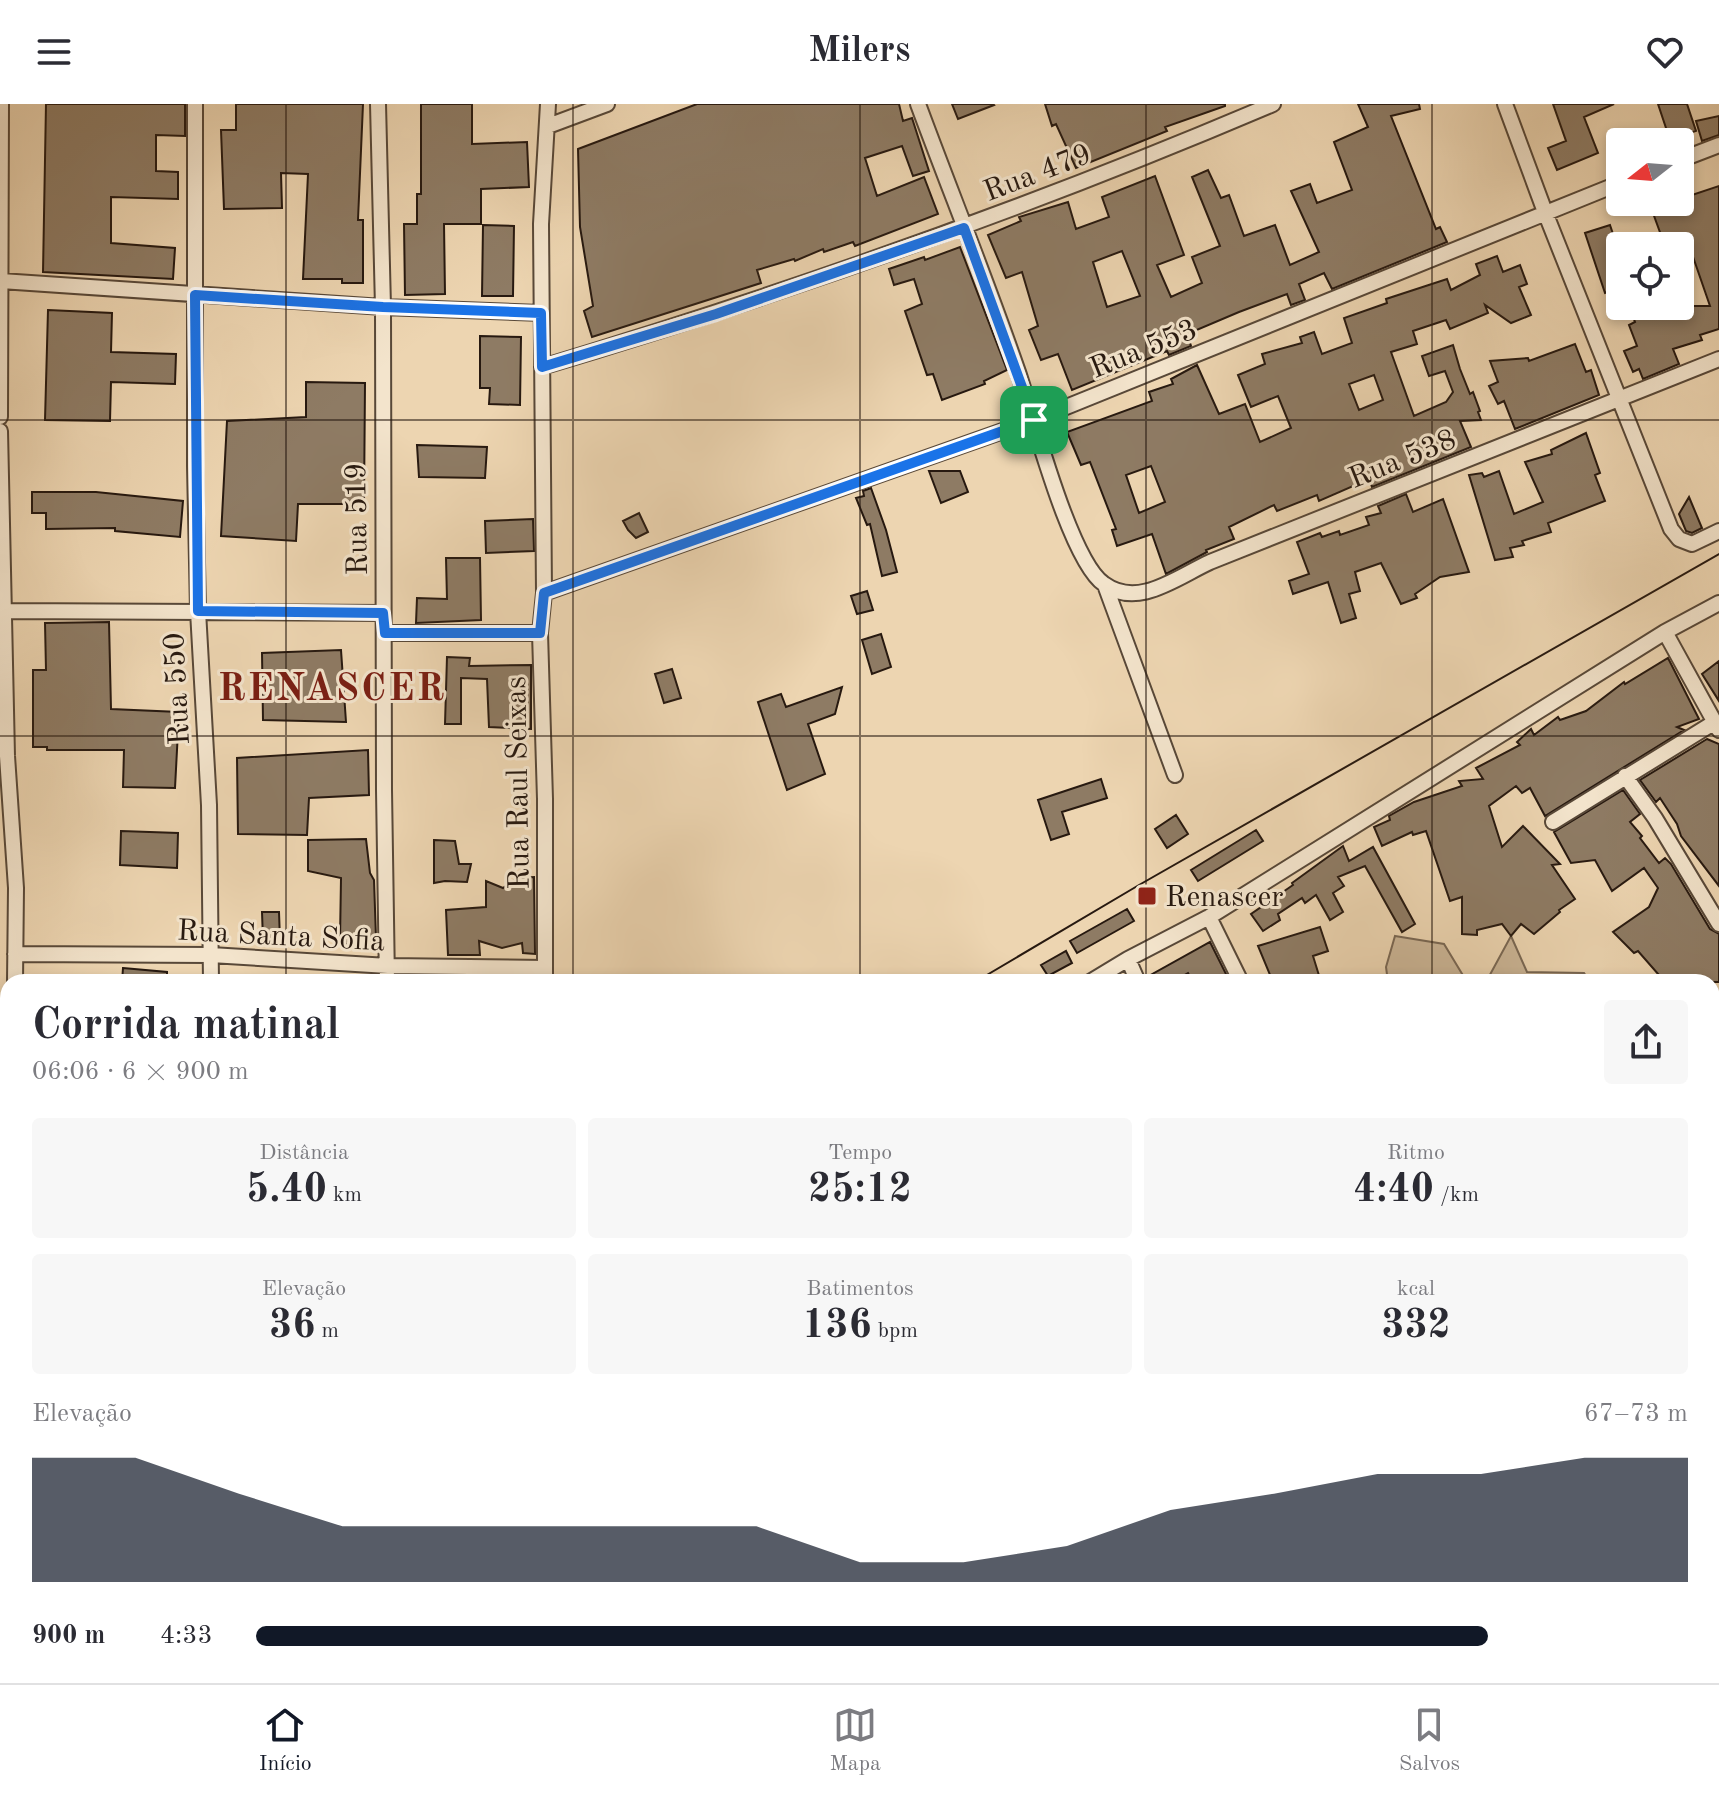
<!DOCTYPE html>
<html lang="pt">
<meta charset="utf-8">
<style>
body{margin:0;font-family:"Old Standard TT",serif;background:#f7f7f7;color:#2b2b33;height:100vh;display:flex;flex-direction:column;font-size:30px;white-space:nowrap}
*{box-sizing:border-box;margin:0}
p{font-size:26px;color:#7c7c81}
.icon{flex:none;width:44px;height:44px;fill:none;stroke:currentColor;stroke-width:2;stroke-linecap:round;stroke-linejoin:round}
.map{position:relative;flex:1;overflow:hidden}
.details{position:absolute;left:0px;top:870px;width:1720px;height:710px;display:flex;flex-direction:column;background:#fff;border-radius:24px 24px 0 0;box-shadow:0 4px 12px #0003}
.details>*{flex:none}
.needle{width:52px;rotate:253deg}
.controls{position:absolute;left:1606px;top:24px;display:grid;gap:16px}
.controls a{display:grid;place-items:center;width:88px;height:88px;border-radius:8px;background:#fff;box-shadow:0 4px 12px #0003;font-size:40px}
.pin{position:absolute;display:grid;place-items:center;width:68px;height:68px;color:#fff;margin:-34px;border-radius:16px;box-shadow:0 4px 12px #0006}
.round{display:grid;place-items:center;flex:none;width:84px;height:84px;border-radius:8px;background:#f7f7f7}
.overview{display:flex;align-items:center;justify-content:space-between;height:136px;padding:0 32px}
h1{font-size:44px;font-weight:700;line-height:60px}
.figures{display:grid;grid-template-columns:repeat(3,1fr);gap:12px;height:136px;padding:8px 32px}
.figures div{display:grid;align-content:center;border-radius:8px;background:#f7f7f7;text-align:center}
.figures b{font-size:40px;font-weight:700}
.figures small{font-size:22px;font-weight:400}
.figures p{font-size:22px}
.chart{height:224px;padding:16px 32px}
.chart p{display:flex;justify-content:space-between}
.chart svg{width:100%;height:144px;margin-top:8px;fill:#111827;opacity:.7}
ul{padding:0 32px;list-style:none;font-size:26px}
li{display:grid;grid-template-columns:128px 96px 1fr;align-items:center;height:60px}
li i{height:20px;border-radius:10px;background:#111827}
header{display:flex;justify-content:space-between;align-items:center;height:104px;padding:0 32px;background:#fff;font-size:36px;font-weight:700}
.tab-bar{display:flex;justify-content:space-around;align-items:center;height:112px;border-top:2px solid #e1e1e2;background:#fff;font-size:22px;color:#7c7c81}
.tab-bar a{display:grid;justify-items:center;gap:4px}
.tab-bar .selected{color:#111827}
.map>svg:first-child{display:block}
.green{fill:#cbb596;stroke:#796753;stroke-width:2}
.building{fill:#8e7b64;stroke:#271910;stroke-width:2;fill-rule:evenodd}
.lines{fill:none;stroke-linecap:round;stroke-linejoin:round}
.lane-casing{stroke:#584838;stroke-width:11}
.street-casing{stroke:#584838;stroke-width:18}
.lane{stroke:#f3e4cc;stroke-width:7}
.street{stroke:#f3e4cc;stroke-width:14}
.tram{stroke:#271910;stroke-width:2}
.route-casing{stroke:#fff;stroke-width:16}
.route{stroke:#1a73e8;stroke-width:10}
.grid{fill:none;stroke:#271910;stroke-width:2;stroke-opacity:0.55}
.poi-dot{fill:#8f2418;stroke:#f3e4cc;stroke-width:3}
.labels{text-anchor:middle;stroke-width:6;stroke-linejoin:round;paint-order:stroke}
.street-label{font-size:30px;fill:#271910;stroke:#f3e4cc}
.poi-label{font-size:30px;fill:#271910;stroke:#f3e4cc;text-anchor:start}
.district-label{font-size:38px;font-weight:bold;letter-spacing:2px;fill:#7a1f14;stroke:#f3e4cc}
</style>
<header><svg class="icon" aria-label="menu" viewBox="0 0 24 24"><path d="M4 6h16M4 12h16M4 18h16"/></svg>Milers<svg class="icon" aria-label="heart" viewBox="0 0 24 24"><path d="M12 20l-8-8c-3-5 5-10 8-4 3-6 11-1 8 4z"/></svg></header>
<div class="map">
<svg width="1719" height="1579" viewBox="0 0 1719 1579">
<rect width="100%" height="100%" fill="#edd5b1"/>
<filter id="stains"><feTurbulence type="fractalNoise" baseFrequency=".0025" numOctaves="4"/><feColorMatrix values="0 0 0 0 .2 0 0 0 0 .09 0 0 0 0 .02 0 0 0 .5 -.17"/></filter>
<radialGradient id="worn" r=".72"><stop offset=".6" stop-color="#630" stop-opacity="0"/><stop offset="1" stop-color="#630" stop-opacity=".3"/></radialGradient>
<!-- green -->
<path class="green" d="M1395,832L1444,840L1467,878H1388L1386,863Z
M1511,832L1527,868L1584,869L1590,878H1486Z
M1719,941V1579H1227L1238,1572H1712V950Z"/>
<!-- building -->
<path class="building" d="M46,0H185V32L156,31V67L178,68V95L111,93V139L175,144L173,175L43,168Z
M236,0H363L358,116H363V179H342V175H303L308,70L281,69L282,104L224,105L221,26H236Z
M421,0H472V40L527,38L529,83L481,85V120H444L445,190L405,191L404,120H417V90H421Z
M697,0H899L903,17L912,14L929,67L913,72L902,42L865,54L877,92L924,73L938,110L855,142L853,138L824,148L823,145L795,157L794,155L757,166L761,179L592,233L584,207L593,202L580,123L578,45Z
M952,0H993L994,1L958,15Z
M1045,0H1225V2L1165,23L1167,27L1076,64L1056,20L1052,22Z
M1358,0H1419L1420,5L1391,12L1436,125L1440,123L1447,138L1332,185L1324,169L1299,180L1305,196L1291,201L1287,190L1239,208L1187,230L1191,242L1169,251L1167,247L1072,286L1058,250L1041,256L1029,226L1038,222L1022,168L1006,174L988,131L1021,117L1019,113L1068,98L1076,125L1109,113L1102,93L1155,72L1184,151L1157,161L1171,193L1202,179L1192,153L1220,142L1192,73L1208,66L1221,94L1229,91L1244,132L1275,121L1290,161L1319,148L1291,87L1310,80L1317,99L1352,86L1334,38L1368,23ZM1122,147L1140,192L1107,203L1093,158Z
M1553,0H1614L1584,13L1598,49L1557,66L1548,44L1566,37Z
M1658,0H1687L1696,27L1670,36Z
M1719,12V31L1702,37L1696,17Z
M1719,82V225L1700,231L1702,236L1673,245L1679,260L1643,275L1639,265L1633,268L1624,247L1637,242L1629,221L1635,218L1629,202H1710L1692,150L1680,155V142H1665L1649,98H1680V95Z
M483,121L514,122L513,192H482Z
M1610,121L1620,151V184L1605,189L1585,129Z
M960,143L1007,266L984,277L985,280L942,296L933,270L927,271L905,207L922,200L914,175L894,181L889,165L924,153L925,156Z
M1497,152L1503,168L1520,161L1527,180L1519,183L1531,211L1511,219L1485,201L1488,209L1450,225L1446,216L1413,227L1417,240L1391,248L1414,312L1446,298L1453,288L1445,267L1429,272L1422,252L1453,241L1460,265L1470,290L1473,288L1480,307L1478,308L1481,316L1460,317L1471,343L1372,383L1369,375L1319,397L1317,391L1277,407L1274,401L1229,423L1234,435L1206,446L1207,448L1166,470L1152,430L1117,442L1112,426L1116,425L1090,358L1081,361L1067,328L1152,297L1149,288L1173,280L1171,275L1197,261L1219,310L1245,300L1260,338L1291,324L1278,292L1251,303L1238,271L1265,260L1262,250L1302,239L1300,233L1314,228L1322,250L1352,239L1344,214L1387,199L1386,195L1447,175L1451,186L1480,171L1476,160ZM1374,271L1383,296L1359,306L1349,280ZM1151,362L1165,398L1139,409L1126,371Z
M48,206L112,209L111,248L176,250L175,280L111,278L110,317L45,316Z
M480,232L521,233L520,301L489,300L490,284H480Z
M1575,240L1586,268L1591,266L1599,291L1515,325L1504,297L1498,300L1489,282L1498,278L1490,257L1528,254L1529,257Z
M306,278L365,279L364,400H298L296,437L221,432L227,317L306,313Z
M1586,329L1600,369L1595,371L1605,397L1548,419L1551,428L1522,437L1524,441L1510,444L1513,453L1495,456L1469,371L1482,369L1484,373L1499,367L1514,410L1543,398L1525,358L1552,350L1551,346Z
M417,341L487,343L485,374L419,373Z
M929,367H960L968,388L941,399Z
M871,384L886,426L897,468L882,472L870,420L867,421L856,394L864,392L863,387Z
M32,388H96L183,397L180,433L115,427V424L46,425V409H32Z
M1406,390L1413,408L1443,395L1469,468L1440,473L1415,490L1417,494L1401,500L1381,459L1355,468L1360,487L1349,490L1356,514L1341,519L1328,478L1293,490L1289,477L1309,470L1297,438L1320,429L1322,433L1339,427L1340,431L1369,421L1366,413L1381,409L1378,402Z
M1689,393L1702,424L1692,429L1686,427L1679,410Z
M639,409L648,428L636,434L628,426L623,417Z
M533,415L534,447L486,449L485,417Z
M446,454H480L481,516L416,519L417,494L447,495Z
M867,487L873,506L857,510L851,492Z
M109,518L111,605L179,608L175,684L123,683L124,646H47V643H33V566H46L45,519Z
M881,530L891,563L872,570L862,536Z
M341,546L346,618L263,616L262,549Z
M447,553L470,554L469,562L531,561V625L489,623L487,575L461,574V620H445Z
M1668,554L1699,615L1677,623L1684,626L1545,712L1530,684L1522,689L1516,682L1489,702L1502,743L1523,722L1560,760L1552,761L1575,795L1559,806L1560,808L1534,830L1521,820L1511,832L1502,820L1477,826V831L1462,830V793L1450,797L1426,727L1413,731L1412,728L1382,742L1374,723L1390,716L1389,712L1414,698L1462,682L1459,677L1483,675L1476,664L1520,641L1517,638L1531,625L1534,631L1558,613L1560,616L1586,607L1624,578L1625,580Z
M1719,557V597L1702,570Z
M672,565L681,594L664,599L655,570Z
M842,583L835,610L808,620L825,670L787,686L758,598L781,590L786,603Z
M1707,635L1719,640V782L1681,732L1677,720L1660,694L1656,698L1640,676Z
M368,646L369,691L309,694L307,731L238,730L237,654Z
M1101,675L1107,694L1062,708L1069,730L1051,736L1038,696Z
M1623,686L1640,710L1630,718L1642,732L1640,734L1659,759L1665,754L1671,760L1710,825L1719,830V878H1653L1659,871L1638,847L1634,849L1613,828L1649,803L1658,784L1644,764L1612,787L1595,756L1571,759L1554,728Z
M1176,711L1188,730L1167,744L1155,725Z
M1256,726L1263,737L1198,777L1191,766Z
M121,727L178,729L177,764L120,761Z
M366,735L370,769L374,776L376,834L372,842L346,840L340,836L341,774L308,767V736Z
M434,736L455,737L459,760H471L467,778L445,777L434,779Z
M1343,742L1349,757L1373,743L1415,820L1402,828L1365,762L1338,773L1344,782L1333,789L1343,808L1330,816L1316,791L1305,799L1302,794L1278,810L1280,816L1263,827L1251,810L1293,781L1292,779Z
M534,773L535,850L523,849L522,839L502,844L479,837L480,851H448L446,806L486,803V777L503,784L517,774Z
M1127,805L1134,817L1077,849L1070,837Z
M262,808H279L280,836H263Z
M1320,823L1328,847L1313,852L1321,878H1273L1258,842Z
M1210,838L1230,878H1193L1188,869L1172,878H1148L1147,873Z
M1066,847L1072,859L1048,872L1041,861Z
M123,864L167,868V878H122Z"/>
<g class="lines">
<!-- lane casing -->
<g class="lane-casing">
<path id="lane" d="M1016,1572L1017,1579
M1061,1572L1063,1579"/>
</g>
<!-- street casing -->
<g class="street-casing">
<path id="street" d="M195,0V362L198,507L209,701L211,878
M378,0L383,203L384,686L387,878
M918,0C951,89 987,178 1018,268C1033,312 1070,457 1104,480C1138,505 1177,473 1210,458L1719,255
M1505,0L1545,108L1671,425L1679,435L1692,440L1719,427
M548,22L607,0
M1680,56L1719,41
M1,177L383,203L541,209
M542,263C790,188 1034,102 1273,0
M0,313L1,0
M0,327L7,652L16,784L15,878
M1105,481L1175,671
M544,489L1034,316L1620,79
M5,507L383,509
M1665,528L1719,626
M385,529H540
M1625,672L1655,714L1719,820
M1553,718L1715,618
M1209,813L1241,878
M15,850L211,851L388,862L545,864
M1128,855L1138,878
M545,878V695L540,529L544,489L541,120L548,0
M1090,878L1128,855L1209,813L1665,528L1719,499
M8,1197L4,1225L8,1349
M0,1451L8,1447
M0,1527L8,1522
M52,1572V1579
M240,1572V1579
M341,1572V1579
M440,1572V1579
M543,1572V1579
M652,1572V1579
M145,1579V1572
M749,1579L765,1572
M990,1579L1004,1572"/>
</g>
<!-- lane -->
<use href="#lane" class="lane"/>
<!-- street -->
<use href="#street" class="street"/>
<!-- tram -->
<path class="tram" d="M975,878L1139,781L1719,450
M0,1458L8,1454"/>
</g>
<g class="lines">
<!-- route casing -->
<g class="route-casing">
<path id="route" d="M964,124L1034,316L544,489L540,529H385L383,509L198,507L195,191L383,203L541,209L542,263L716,210Z"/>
</g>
<!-- route -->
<use href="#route" class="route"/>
</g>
<!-- grid -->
<path class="grid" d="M286,0V878M573,0V878M860,0V878M1146,0V878M1432,0V878M0,316H1719M0,632H1719M0,947H8M1712,947H1719M0,1263H8M1712,1263H1719M286,1572V1579M573,1572V1579M860,1572V1579M1146,1572V1579M1432,1572V1579"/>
<!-- markers -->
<rect class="poi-dot" x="1137" y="782" width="20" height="20" rx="4"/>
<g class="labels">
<!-- street labels -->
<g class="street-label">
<text transform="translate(1037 68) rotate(-21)" y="10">Rua 479</text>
<text transform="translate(1143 244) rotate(-22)" y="10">Rua 553</text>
<text transform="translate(1402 354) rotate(-22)" y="10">Rua 538</text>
<text transform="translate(356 415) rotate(-91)" y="10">Rua 519</text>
<text transform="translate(176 585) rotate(-93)" y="10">Rua 550</text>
<text transform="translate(517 679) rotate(-91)" y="10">Rua Raul Seixas</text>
<text transform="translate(281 831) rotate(3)" y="10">Rua Santa Sofia</text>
</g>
<!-- poi labels -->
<g class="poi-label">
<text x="1165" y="802">Renascer</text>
</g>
<!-- district labels -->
<g class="district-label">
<text x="332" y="596">RENASCER</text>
</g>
</g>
<rect width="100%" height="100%" filter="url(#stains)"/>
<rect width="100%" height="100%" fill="url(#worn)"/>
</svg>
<div class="controls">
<a><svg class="needle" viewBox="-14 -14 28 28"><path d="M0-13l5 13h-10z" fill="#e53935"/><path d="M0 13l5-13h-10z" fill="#7c7c81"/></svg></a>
<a><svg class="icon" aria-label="locate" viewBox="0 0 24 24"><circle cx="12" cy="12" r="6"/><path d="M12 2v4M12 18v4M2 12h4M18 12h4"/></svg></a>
</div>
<div class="pin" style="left:1034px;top:316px;background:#1e9e55"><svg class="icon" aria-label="arrive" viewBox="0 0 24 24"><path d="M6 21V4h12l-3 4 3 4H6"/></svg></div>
<section class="details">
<div class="overview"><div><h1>Corrida matinal</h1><p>06:06 · 6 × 900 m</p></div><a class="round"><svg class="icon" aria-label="share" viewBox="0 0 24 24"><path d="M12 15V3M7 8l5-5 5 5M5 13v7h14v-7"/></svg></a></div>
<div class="figures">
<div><p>Distância</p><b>5.40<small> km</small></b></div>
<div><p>Tempo</p><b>25:12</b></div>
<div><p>Ritmo</p><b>4:40<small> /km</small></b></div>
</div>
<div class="figures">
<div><p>Elevação</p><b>36<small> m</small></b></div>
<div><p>Batimentos</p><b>136<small> bpm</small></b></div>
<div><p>kcal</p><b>332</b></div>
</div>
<div class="chart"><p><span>Elevação</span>67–73 m</p>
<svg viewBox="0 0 160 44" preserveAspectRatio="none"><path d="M0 44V6L10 6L20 17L30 27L40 27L50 27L60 27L70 27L80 38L90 38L100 33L110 22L120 17L130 11L140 11L150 6L160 6V44z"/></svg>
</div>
<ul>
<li><b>900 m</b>4:33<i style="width:86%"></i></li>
</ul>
</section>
</div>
<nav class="tab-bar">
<a class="selected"><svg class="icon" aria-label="home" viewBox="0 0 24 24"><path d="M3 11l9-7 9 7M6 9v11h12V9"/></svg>Início</a>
<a><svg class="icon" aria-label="map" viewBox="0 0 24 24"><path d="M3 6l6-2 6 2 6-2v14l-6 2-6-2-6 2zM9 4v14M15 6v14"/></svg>Mapa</a>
<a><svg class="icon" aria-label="saved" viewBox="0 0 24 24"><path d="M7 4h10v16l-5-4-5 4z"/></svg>Salvos</a>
</nav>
